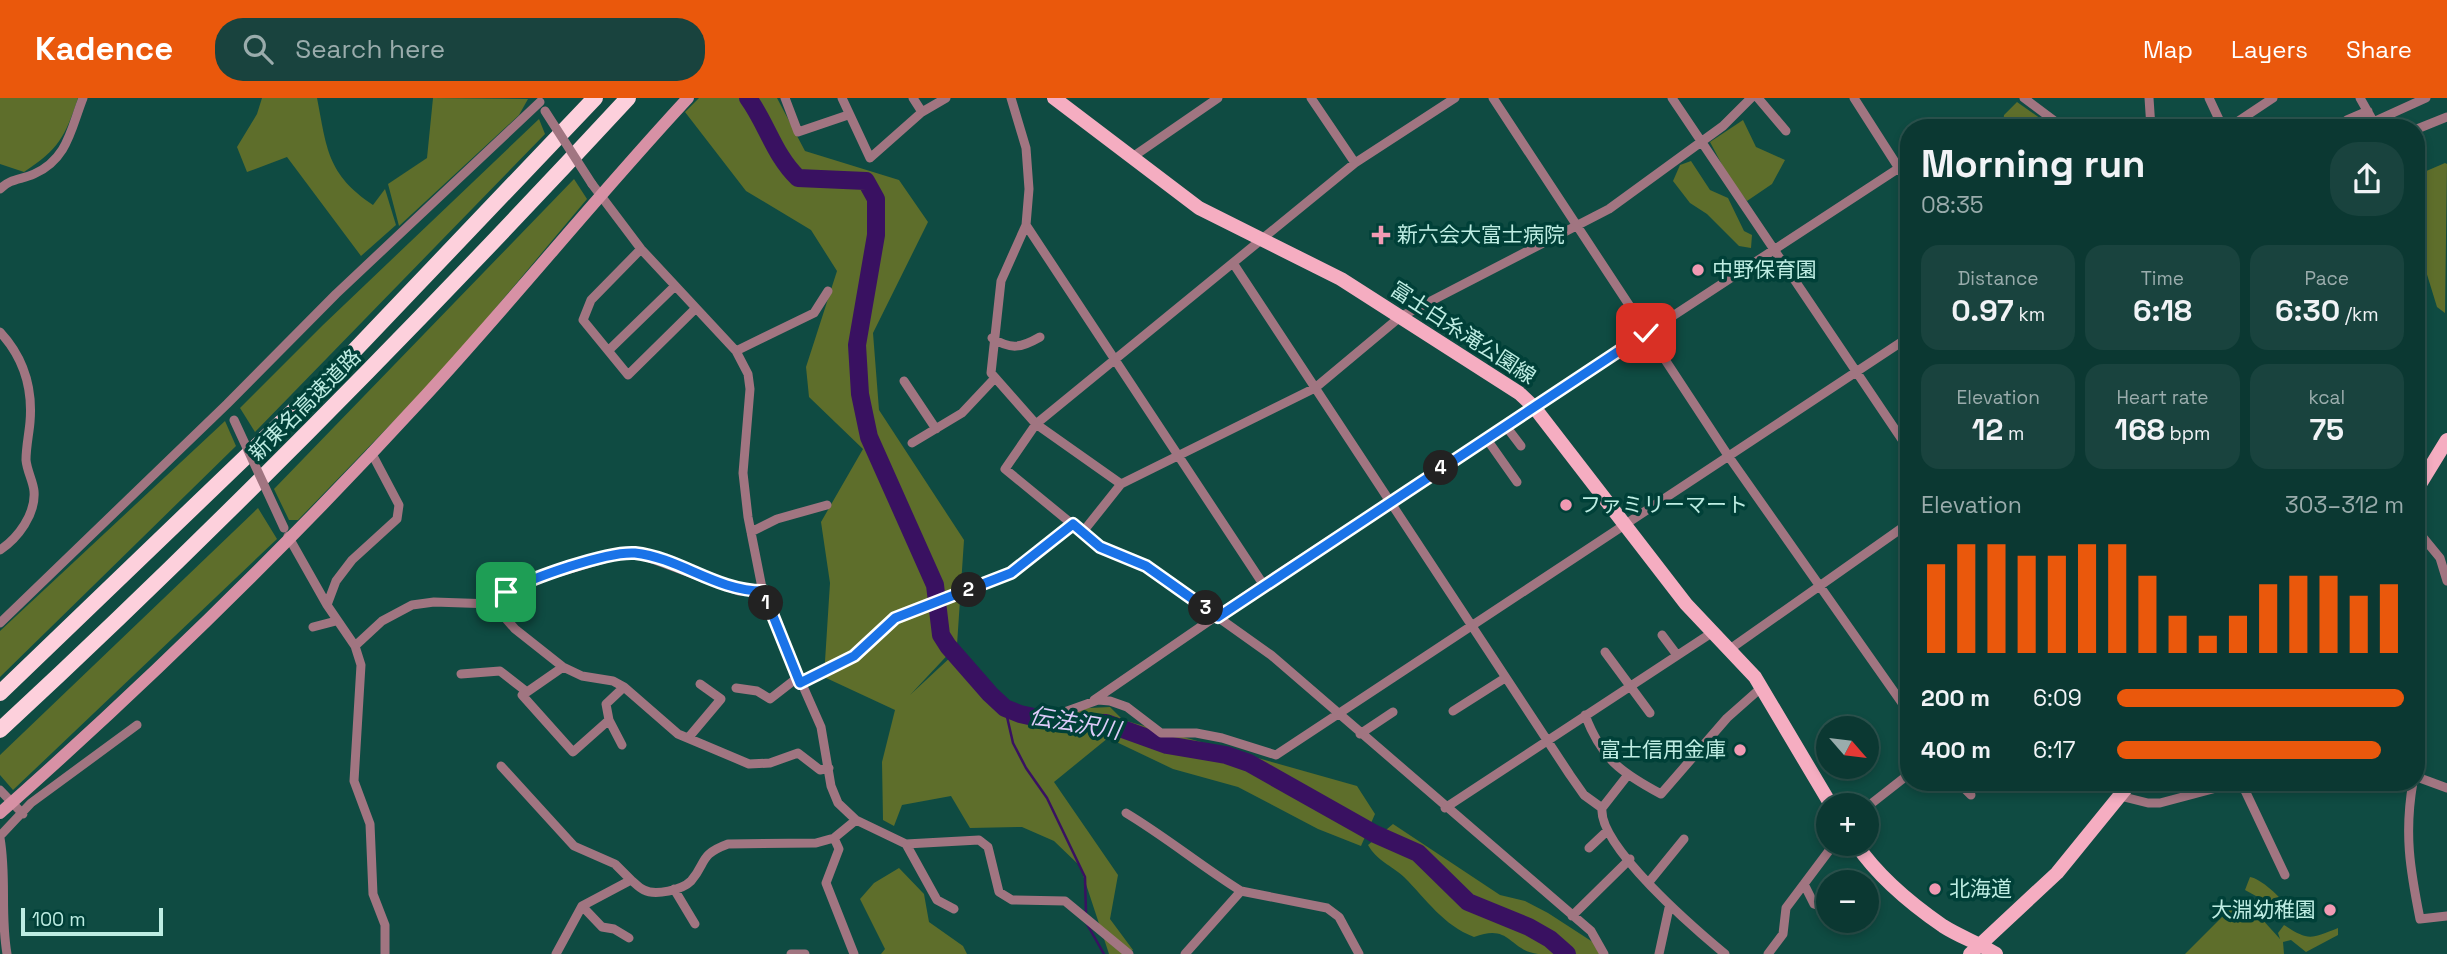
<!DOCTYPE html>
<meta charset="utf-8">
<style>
body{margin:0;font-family:"Space Grotesk","Noto Sans JP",sans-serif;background:#19433e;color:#f1f3f6;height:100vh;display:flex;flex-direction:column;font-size:26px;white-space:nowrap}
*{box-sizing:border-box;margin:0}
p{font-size:23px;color:#9aacac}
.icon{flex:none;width:38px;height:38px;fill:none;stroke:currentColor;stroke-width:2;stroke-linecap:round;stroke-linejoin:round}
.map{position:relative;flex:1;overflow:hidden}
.details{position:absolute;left:1900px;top:21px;width:525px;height:672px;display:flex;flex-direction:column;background:#0b3832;border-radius:28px;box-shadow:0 4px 10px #0003,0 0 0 2px #2b524d}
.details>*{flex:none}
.needle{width:46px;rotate:118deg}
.buttons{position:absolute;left:1816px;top:618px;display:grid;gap:14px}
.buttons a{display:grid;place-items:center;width:63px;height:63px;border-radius:50%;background:#0b3832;box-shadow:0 4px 10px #0003,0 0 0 2px #2b524d;font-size:35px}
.scale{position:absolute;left:21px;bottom:18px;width:142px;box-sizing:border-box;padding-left:7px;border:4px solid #beede3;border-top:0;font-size:19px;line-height:24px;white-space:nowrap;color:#beede3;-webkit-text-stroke:5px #004038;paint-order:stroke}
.pin{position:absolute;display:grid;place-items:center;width:60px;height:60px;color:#fff;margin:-30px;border-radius:14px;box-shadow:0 4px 10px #0006}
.km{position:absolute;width:35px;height:35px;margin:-18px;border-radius:50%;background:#222;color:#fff;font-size:19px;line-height:35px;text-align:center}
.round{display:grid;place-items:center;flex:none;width:74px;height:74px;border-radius:28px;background:#19433e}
.overview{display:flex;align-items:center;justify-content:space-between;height:119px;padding:0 21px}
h1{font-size:38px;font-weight:800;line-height:52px}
.figures{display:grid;grid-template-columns:repeat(3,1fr);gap:10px;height:119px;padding:7px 21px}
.figures div{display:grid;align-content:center;border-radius:18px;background:#19433e;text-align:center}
.figures b{font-size:30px;font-weight:800}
.figures small{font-size:19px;font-weight:400}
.figures p{font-size:19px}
.chart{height:196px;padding:14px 21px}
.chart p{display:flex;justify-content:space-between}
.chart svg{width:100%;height:126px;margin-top:7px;stroke:#ea580c;stroke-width:6}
ul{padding:0 21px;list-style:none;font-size:23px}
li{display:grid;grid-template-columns:112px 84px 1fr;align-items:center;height:52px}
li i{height:18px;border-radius:9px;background:#ea580c}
header{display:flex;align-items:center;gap:42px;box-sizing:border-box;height:98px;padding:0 35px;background:#ea580c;color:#fff}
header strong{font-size:33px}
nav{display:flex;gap:38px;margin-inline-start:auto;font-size:24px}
.search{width:490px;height:63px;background:#19433e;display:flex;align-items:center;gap:18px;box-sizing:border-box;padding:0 24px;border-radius:28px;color:#9aacac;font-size:26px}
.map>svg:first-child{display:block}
.green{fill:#5e6e2b}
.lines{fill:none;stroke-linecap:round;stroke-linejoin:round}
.stream{stroke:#391161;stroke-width:2.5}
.river{stroke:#391161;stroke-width:18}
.street{stroke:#a17581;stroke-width:9}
.secondary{stroke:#d791a5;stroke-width:12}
.primary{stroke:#f5adc1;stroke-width:14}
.highway{stroke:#fdd0dc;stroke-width:16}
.street-bridge{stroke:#a17581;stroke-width:9}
.route-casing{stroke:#fff;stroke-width:14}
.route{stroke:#1a73e8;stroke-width:9}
.poi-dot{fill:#f19ab3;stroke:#004038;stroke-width:2.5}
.labels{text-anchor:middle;stroke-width:7;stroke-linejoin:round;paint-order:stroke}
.poi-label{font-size:21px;fill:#beede3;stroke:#004038;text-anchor:start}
.street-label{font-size:21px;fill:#beede3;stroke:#004038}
.water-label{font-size:23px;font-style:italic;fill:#dcccfa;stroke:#004038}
</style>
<header>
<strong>Kadence</strong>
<div class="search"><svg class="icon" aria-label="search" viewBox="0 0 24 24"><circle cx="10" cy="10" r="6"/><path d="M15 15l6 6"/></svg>Search here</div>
<nav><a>Map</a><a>Layers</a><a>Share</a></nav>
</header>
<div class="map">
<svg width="2447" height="856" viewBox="0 0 2447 856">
<rect width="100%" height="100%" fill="#0f4b42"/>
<!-- green -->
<path class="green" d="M0,0H78C65,39 59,51 24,74L0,66Z
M262,0H317C327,51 327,76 373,107L385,91L396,127L361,158L287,59L247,74L237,49L257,16Z
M433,0L528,1L519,17L399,128L388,86L427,60Z
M699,0H777L805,53L899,82L928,124L873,235L879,312L964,442L957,547L910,597L954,556L1006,614L1110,609L1123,622L1357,688L1375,716L1361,748L1318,731L1238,689L1173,671L1108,640L1054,684L1118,777L1110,821L1133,852L1126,856H1109L1080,768L1054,743L1022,729L970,730L951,698L902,707L894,728L883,722L882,664L895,612L824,579L830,485L821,424L863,351L809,299L806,269L837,173L811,132L746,93L685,14Z
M2017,4L2044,23L2043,30H2007L2003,26L2004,17Z
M539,21L545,36L255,334L240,310L323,227Z
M1743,22L1756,49L1785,62L1772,86L1747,103L1728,78L1710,44Z
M1691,63L1710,92L1728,100L1744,133L1752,137L1751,150L1739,148L1707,116L1690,105L1673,83L1680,67Z
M2445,65L2447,66L2445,215L2437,209L2425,170L2417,162V77Z
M574,81L587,101L447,268L298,422H289L274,391Z
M225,323L236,348L0,579V533Z
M258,410L277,441L13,692L0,677V657Z
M1393,726L1500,797L1525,803L1548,815L1602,850L1605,856C1583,856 1560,856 1538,856C1508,852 1511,825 1474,839C1443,827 1427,802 1404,779C1391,767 1377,763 1368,747Z
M899,770L924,796L929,824L963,848L967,856H881L885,851L860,801L874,785Z
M2250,779C2262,781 2286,803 2290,815L2278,823L2273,819L2265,803L2245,792Z
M2242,799L2280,841L2278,835L2284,827C2308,843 2311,841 2338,830V837L2306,854L2291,842L2283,844L2284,856H2185Z"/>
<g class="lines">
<!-- stream -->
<path class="stream" d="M1005,610L1013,645L1026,670L1047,700L1085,779L1086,816
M1087,826L1104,856"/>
<!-- river -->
<path class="river" d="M748,0C767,26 774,57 798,80L866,83L876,101V137L857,247L860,296L869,339L935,487L941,537L948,548L990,596L1005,610L1020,616L1056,624L1106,625L1167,647L1226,657L1249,665L1375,736L1418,755L1468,804L1529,829L1550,841L1567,856"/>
<!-- street -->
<path class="street" d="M785,0L798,34L848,17
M842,0L870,60L922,14L913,0
M1011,0L1026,50L1029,91L1026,127L1001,183L991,275L1036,326L1121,386
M1311,0L1355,65
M1455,0L1355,65L1036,326L1005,371L1100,449L1146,468L1271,557L1591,833L1604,856
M1493,0L1729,359L1909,615
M1672,0L1909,352
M1758,0L1786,33
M1854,0L1909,86
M2024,0L2064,30
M2149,0L2151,30
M2209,0L2223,30
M2360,0L2377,30
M922,14L946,0
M2347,22L2368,13
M2373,24L2426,0
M2228,30L2273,0
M2417,31L2447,19
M1131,60L1218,0
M592,86L641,151L736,253L748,276L750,291L743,375L748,419L764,500L821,629L831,688L838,705L856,722L906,746L979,742L988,749L999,794L1012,802L1065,803L1129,856
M0,91C11,80 21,82 34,76C68,61 71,30 83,0
M1026,127L1263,486
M641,151L591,202L583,222L628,277L695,211
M1233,165L1570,677L1584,697L1602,710C1598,748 1695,831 1725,856
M0,234C24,260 33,289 30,324C29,336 26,349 26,362C27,373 33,383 34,393C36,416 18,440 0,452
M992,240C1011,252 1021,250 1040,239
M609,252L675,188
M736,253L814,215L828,193
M904,283L936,331
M1505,327L1521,348
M1486,340L1517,384
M912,345L962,315L994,281
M2417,432L2440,460L2447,483
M751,434L777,421L827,407
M1082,435L1121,386L1315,290L1400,219L1609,111L1723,28L1751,0
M288,438L327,507L355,548L361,567L354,683L370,726L373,796L385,827V856
M493,506L515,531L563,569L582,578L613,583L624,589L678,636L749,666L770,665L798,655L820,672L829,670
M327,507L336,483L352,462L397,421L399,407L371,354
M0,525L227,306L336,196L540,4
M313,529L336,523
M1662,537L1677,557
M355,548L382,523L412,507L434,504L493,506L523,485L621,456L636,455L739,493H763
M1730,551L1909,425
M1605,554L1650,615
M461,576L500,573L527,594L522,597L573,654L609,622L606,606L624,589
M800,585L854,558L895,520L1011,475L1073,426
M736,590L757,593L770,601L797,580
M527,594L563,569
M1094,602L1263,486L1899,70
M1453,613L1505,580
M1056,617L1098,602L1110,603L1127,609L1161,635H1196L1222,640L1276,657L1909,239
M1585,617C1602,661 1620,674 1661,696L1727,620L1762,589
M609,622L622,647
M1360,636L1393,614
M689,639L721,601L700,586
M501,668L574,748L615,766L631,782
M2417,679L2447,690
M1958,684L1971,697
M2241,684L2285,777
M2413,684C2404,735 2410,771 2420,821L2447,818
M0,692L23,716
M2120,698L2148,705H2160L2239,684
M1867,709L1909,676
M1445,710L1713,534
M1602,710L1627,678
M1126,715C1166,739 1201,768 1241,793
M0,738L31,705L137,627
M0,740C7,781 0,815 7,856
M834,740L839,751L826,785L854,856
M906,746L937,802L954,811
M1589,750L1606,734
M1649,784L1684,741
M1804,786L1814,806L1829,811
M674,791L695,826
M582,808L602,829L614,831L629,840
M1572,818L1630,761
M556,856L582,808L631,782C635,785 639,790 644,792C655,798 682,792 691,783C707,765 698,757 728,746L816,745L834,740L856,722
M791,856H805
M1185,856L1241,793L1327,810L1339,819L1359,856
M1659,856L1669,810
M1768,856L1783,836L1786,810L1834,746"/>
<!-- secondary -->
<path class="secondary" d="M0,715C149,583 291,444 426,297C515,200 598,97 688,0"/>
<!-- primary -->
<path class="primary" d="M1054,0L1199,110L1341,181L1519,295L1534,309L1686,506L1755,579L1831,707
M2417,391L2447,342
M1856,746C1877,777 1911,806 1943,828C1960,839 1979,845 1996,856
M1970,856L2057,775L2131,684"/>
<!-- highway -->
<path class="highway" d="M0,595L333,275L595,0
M0,632C218,430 426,218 628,0"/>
<!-- street-bridge -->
<path class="street-bridge" d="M545,13L592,86
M234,322L284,430"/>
</g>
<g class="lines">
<!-- route casing -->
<g class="route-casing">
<path id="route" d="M506,494C531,480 607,453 635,455C680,460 716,493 763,493L800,585L854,558L895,520L1011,475L1073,426L1100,449L1146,468L1218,519L1646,235"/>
</g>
<!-- route -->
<use href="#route" class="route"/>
</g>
<!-- markers -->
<g class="poi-dot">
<path d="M1377.5 126.5h7v7h7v7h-7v7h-7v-7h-7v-7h7z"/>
<circle cx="1698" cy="172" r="7"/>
<circle cx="1566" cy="407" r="7"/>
<circle cx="1740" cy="652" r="7"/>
<circle cx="1935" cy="791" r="7"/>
<circle cx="2330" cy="812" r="7"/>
</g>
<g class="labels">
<!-- poi labels -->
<g class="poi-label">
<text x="1397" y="144">新六会大富士病院</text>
<text x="1712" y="179">中野保育園</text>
<text x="1580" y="414">ファミリーマート</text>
<text x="1726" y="659" text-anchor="end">富士信用金庫</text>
<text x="1949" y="798">北海道</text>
<text x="2316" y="819" text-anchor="end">大淵幼稚園</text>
</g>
<!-- street labels -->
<g class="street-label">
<text transform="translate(1463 235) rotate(33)" y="7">富士白糸滝公園線</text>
<text transform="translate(305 307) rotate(-45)" y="7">新東名高速道路</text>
</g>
<!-- water labels -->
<g class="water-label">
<text transform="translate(1075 625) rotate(10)" y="8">伝法沢川</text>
</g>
</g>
</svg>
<div class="buttons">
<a><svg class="needle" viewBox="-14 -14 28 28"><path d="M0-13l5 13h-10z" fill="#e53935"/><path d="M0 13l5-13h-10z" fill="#9aacac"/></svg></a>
<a>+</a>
<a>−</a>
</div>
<div class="scale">100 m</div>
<div class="pin" style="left:506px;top:494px;background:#1e9e55"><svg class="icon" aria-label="arrive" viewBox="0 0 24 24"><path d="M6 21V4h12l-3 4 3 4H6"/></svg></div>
<div class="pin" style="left:1646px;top:235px;background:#d93025"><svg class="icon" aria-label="check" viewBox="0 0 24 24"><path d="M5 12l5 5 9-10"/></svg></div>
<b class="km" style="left:766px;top:505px">1</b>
<b class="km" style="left:969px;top:492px">2</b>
<b class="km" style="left:1206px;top:510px">3</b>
<b class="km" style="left:1441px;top:370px">4</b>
<section class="details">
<div class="overview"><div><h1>Morning run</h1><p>08:35</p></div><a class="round"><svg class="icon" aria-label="share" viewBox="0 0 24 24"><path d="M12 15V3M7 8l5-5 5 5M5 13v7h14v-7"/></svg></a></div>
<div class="figures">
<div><p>Distance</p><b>0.97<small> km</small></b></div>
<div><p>Time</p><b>6:18</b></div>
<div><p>Pace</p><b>6:30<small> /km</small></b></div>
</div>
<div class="figures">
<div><p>Elevation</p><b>12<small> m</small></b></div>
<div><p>Heart rate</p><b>168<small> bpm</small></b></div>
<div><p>kcal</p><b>75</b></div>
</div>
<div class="chart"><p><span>Elevation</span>303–312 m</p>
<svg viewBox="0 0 160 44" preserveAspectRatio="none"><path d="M5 44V13M15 44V6M25 44V6M35 44V10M45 44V10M55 44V6M65 44V6M75 44V17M85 44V31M95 44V38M105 44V31M115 44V20M125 44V17M135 44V17M145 44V24M155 44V20"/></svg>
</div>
<ul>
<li><b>200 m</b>6:09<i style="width:100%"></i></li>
<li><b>400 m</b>6:17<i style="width:92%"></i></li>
</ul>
</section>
</div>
